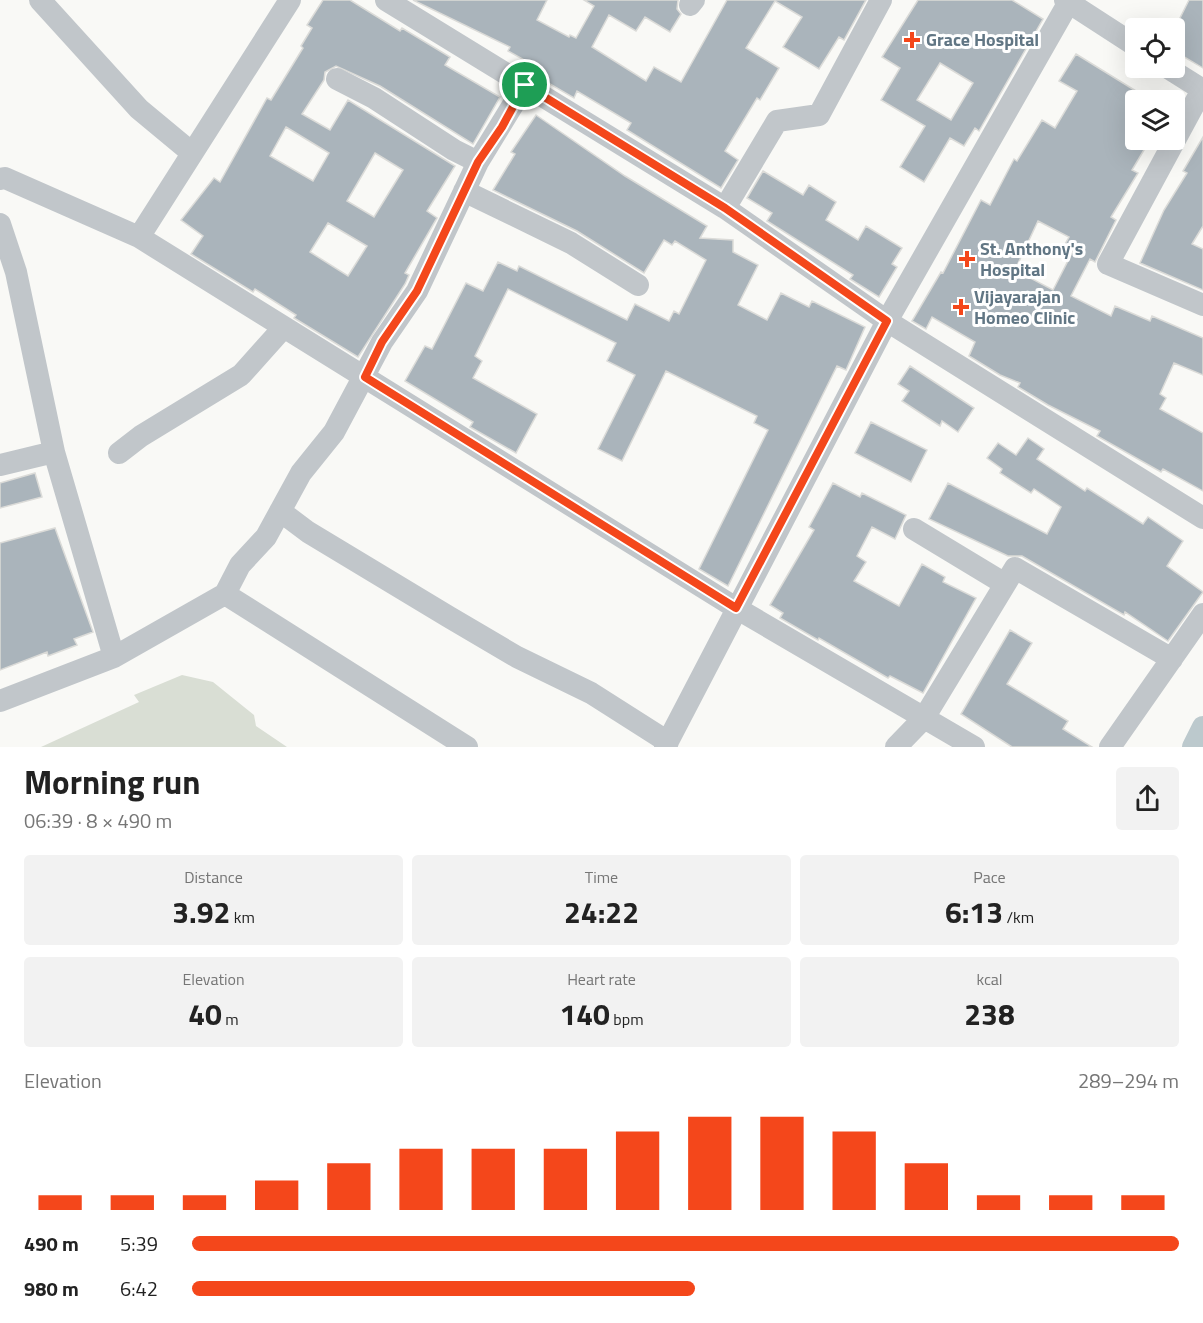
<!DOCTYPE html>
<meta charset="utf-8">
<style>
body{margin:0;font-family:"Titillium Web",sans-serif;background:#f2f2f2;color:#222;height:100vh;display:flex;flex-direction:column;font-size:22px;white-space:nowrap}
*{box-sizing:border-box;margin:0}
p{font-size:20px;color:#767676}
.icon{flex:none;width:33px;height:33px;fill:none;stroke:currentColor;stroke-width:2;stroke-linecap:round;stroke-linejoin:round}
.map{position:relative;height:747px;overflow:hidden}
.sheet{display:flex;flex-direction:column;background:#fff;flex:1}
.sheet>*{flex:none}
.fabs{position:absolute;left:1125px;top:18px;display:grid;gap:12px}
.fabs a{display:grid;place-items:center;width:60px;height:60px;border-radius:6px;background:#fff;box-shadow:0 6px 24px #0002;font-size:30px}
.pin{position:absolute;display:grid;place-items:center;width:51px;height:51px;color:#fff;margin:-26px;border:3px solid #fff;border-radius:50%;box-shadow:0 2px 6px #0007}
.round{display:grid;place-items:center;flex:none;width:63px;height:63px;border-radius:6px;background:#f2f2f2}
.head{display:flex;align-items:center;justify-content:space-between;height:102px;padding:0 24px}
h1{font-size:33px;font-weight:700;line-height:45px}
.figures{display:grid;grid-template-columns:repeat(3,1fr);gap:9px;height:102px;padding:6px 24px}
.figures div{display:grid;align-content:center;border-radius:6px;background:#f2f2f2;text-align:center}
.figures b{font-size:30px;font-weight:700}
.figures small{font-size:16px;font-weight:400}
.figures p{font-size:16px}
.chart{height:168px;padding:12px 24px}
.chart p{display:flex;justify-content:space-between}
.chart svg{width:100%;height:108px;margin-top:6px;stroke:#f4471b;stroke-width:6}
ul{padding:0 24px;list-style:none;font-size:20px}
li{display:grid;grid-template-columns:96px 72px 1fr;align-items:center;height:45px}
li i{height:15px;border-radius:8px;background:#f4471b}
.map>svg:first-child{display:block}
.green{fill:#d9ded4}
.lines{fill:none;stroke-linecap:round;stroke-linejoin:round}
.canal{stroke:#bcc9cd;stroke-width:22}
.building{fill:#aab4bb;stroke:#dbdbd8;stroke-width:1.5;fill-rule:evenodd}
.minor{stroke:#c1c6ca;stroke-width:22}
.route-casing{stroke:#fff;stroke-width:12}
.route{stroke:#f4471b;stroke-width:8}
.poi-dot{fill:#f4471b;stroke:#fff;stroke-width:2}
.labels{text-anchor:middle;stroke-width:6;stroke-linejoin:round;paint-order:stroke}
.poi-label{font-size:18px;font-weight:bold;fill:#617684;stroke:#fff;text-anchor:start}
</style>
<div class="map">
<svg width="1203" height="747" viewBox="0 0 1203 747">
<rect width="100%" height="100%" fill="#f9f9f6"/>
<!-- green -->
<path class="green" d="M182,675L213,682L254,715L256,726L287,747H41L139,702L134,695Z"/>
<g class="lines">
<!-- canal -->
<path class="canal" d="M1193,747L1203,727"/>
</g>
<!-- building -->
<path class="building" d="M323,0H350L400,31L402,28L450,57L445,65L500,97L473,144L380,86L336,66L325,72L324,80L302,114L330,130L348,100L455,166L427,211L437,218L405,273L409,275L405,284L358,357L294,318L296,315L255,289L253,292L191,254L203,236L181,220L214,178L220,182L267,98L271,100L303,48L301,46L312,28L307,25ZM286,127L329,153L313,181L270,156ZM375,153L403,170L374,217L347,201ZM328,223L367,246L348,276L310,252Z
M413,0H547L537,20L569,37L570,35L576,38L594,6L584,0H678L677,9L681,14L670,32L645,17L636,31L609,15L592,47L646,81L654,67L681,82L727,0H866L844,40L839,37L819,69L783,47L802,17L775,1L746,48L779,68L760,100L757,98L725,151L738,160L721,188L627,130L631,123L577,91L574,98L531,73L535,66L508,51L510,47Z
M918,0H1012L1043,19L979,131L975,128L964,146L950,138L924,182L900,167L925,126L881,100L900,68L882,57ZM940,63L973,83L951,120L917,100Z
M1189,0H1203V68L1174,51V30Z
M1076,54L1136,91V140L1147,145L1132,170L1138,173L1111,217L1116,220L1095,262L1090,259L1071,296L1111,316L1115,306L1150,321L1152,316L1203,338V375L1174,363L1160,394L1166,398L1160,409L1203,433V491L1163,469L1161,472L1097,436L1100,431L1048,405L1018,387L1020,383L1000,375L969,356L975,342L932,317L926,329L912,321L941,272L943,273L981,200L990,205L1014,159L1017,161L1042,120L1055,128L1077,91L1059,81ZM1038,221L1069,237L1064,246L1073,251L1053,290L1015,270Z
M536,115L625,176L707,226L700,238L733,240V252L758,265L738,305L767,320L781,293L809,307L812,301L865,327L846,370L837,366L728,586L699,569L768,430L754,423L757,416L666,371L622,461L598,449L635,375L607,361L616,343L508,289L475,356L482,361L473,378L537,414L516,453L470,427L473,422L405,381L425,346L432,349L466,283L483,291L498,262L517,271L519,266L627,320L635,304L669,321L674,311L679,314L706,260L675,241L672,245L664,240L644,273L577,231L493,190L515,154L511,152Z
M1203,137V226L1192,244L1203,249V290L1140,263L1164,210L1187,173L1183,171Z
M763,171L803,195L809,185L836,202L826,220L858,240L866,226L902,248L892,264L897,267L879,297L850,279L853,275L767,221L772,213L747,198Z
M910,366L974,408L958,432L942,421L940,426L902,401L909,391L898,384Z
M871,422L927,450L911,482L855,453Z
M1028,438L1044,449L1037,459L1085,491L1087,488L1143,524L1148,517L1183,541L1167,566L1203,592L1168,641L1125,612L1124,615L1022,556H1008L929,519L948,483L1047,534L1061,507L1034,489L1031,493L1000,473L1002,469L987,458L998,443L1016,455Z
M35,473L42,497L0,508V483Z
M833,483L860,497L862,493L906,515L895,539L872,527L857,556L866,562L854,581L899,606L922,564L945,577L943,582L976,598L923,693L890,676L888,678L819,638L818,640L780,618L783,613L770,605L814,530L809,527Z
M55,528L93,632L74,639L77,645L48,656L47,652L0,670V543Z
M1010,630L1032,643L1007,684L1068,721L1063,729L1092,747H1012L961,714Z"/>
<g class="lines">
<!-- minor -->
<path class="minor" d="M40,0L139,109L192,153
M386,0L725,208L887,321L1203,518
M1065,0L1136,46
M690,5L694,0
M1168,68L1203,90
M337,79L374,98L454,150L478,162
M1203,88L1108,264L1203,305
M0,179L5,178L139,237L736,608L974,747
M464,191L571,243L638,285
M725,208L777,121L819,115L881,0
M0,224L16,272L54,452L114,657
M139,237L290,0
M119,453L141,436L241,375L284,327
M0,465L54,452
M280,511L308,532L449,617L517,657L591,693L668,742
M914,529L1005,584
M225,594L240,565L266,537L301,473L334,432L382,342L417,291L478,162L525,85
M0,701L114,657L225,594L467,747
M665,747L887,321L1070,0
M896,747L924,718L1015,568L1172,659
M1110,747L1203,614"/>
</g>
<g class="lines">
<!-- route casing -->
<g class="route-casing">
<path id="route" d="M525,85L725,208L887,321L736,608L365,377L382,342L417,291L478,162L502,127Z"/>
</g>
<!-- route -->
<use href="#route" class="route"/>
</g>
<!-- markers -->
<g class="poi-dot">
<path d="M909 31h6v6h6v6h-6v6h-6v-6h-6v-6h6z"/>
<path d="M964 250h6v6h6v6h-6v6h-6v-6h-6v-6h6z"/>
<path d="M958 298h6v6h6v6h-6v6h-6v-6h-6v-6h6z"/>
</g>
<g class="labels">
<!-- poi labels -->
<g class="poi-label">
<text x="926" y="46">Grace Hospital</text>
<text x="980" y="255">St. Anthony's<tspan x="980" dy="21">Hospital</tspan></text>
<text x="974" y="303">Vijayarajan<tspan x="974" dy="21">Homeo Clinic</tspan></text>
</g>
</g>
</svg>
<div class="fabs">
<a><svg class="icon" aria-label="locate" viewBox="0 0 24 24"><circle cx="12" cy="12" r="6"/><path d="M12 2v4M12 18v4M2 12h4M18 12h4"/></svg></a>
<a><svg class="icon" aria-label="layers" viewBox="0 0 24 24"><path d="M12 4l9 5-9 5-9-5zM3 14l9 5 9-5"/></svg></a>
</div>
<div class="pin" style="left:525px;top:85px;background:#1e9e55"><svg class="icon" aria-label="arrive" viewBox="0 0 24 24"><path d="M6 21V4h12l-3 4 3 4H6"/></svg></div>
</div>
<section class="sheet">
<div class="head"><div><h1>Morning run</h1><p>06:39 · 8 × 490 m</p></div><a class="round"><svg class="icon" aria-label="share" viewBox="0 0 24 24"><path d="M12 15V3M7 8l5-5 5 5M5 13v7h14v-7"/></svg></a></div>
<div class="figures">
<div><p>Distance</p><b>3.92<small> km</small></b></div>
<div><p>Time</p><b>24:22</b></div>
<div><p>Pace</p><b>6:13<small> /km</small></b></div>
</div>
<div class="figures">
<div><p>Elevation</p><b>40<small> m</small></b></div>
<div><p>Heart rate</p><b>140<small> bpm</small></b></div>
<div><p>kcal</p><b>238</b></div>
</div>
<div class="chart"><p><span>Elevation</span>289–294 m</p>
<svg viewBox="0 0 160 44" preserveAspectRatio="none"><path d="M5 44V38M15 44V38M25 44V38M35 44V32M45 44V25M55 44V19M65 44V19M75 44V19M85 44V12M95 44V6M105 44V6M115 44V12M125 44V25M135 44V38M145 44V38M155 44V38"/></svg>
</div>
<ul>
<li><b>490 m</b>5:39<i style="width:100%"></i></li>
<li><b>980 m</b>6:42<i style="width:51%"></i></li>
</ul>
</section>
